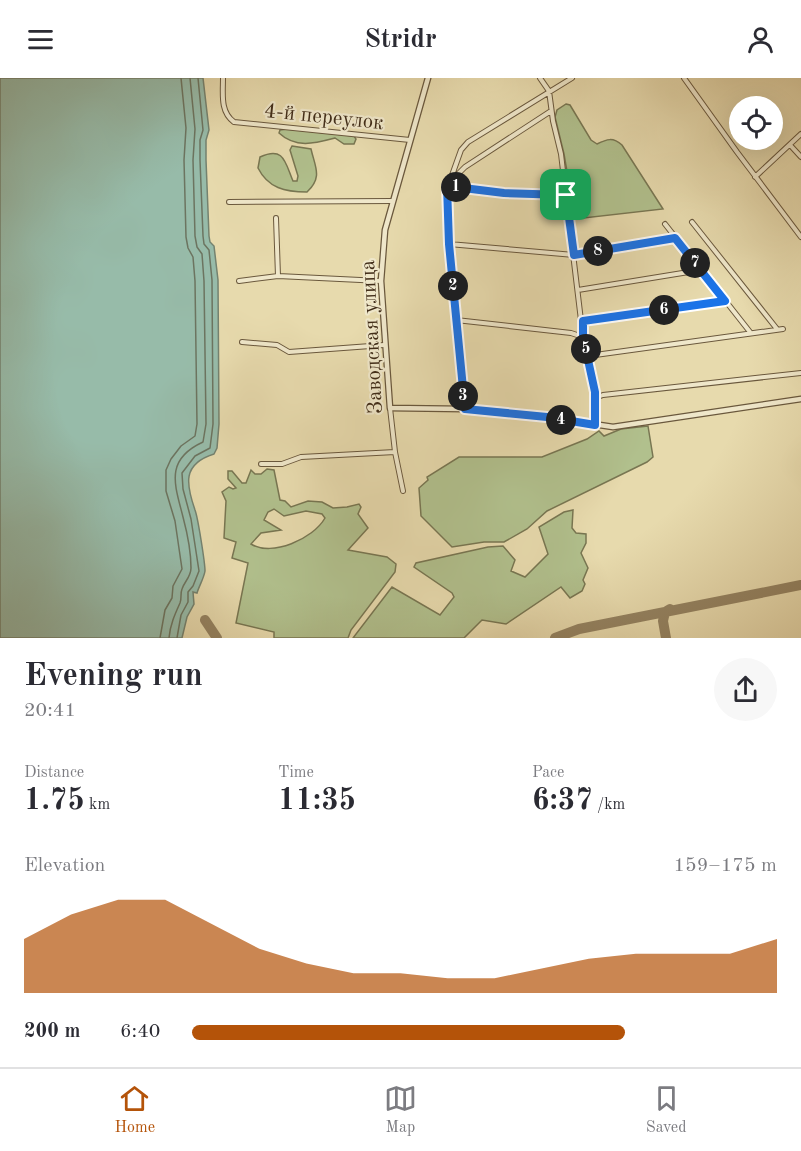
<!DOCTYPE html>
<meta charset="utf-8">
<style>
body{margin:0;font-family:"Old Standard TT",serif;background:#f7f7f7;color:#2b2b33;height:100vh;display:flex;flex-direction:column;font-size:22px;white-space:nowrap}
*{box-sizing:border-box;margin:0}
p{font-size:20px;color:#7c7c81}
.icon{flex:none;width:33px;height:33px;fill:none;stroke:currentColor;stroke-width:2;stroke-linecap:round;stroke-linejoin:round}
.map{position:relative;height:560px;overflow:hidden}
.drawer{display:flex;flex-direction:column;background:#fff;flex:1}
.drawer>*{flex:none}
.buttons{position:absolute;left:729px;top:18px;display:grid;gap:12px}
.buttons a{display:grid;place-items:center;width:54px;height:54px;border-radius:50%;background:#fff;box-shadow:0 6px 24px #0002;font-size:30px}
.pin{position:absolute;display:grid;place-items:center;width:51px;height:51px;color:#fff;margin:-26px;border-radius:12px;box-shadow:0 3px 9px #0006}
.km{position:absolute;width:30px;height:30px;margin:-15px;border-radius:50%;background:#222;color:#fff;font-size:16px;line-height:30px;text-align:center}
.round{display:grid;place-items:center;flex:none;width:63px;height:63px;border-radius:32px;background:#f7f7f7}
.head{display:flex;align-items:center;justify-content:space-between;height:102px;padding:0 24px}
h1{font-size:33px;font-weight:600;line-height:45px}
.stats{display:grid;grid-template-columns:repeat(3,1fr);gap:9px;height:102px;padding:6px 24px}
.stats div{display:grid;align-content:center}
.stats b{font-size:30px;font-weight:600}
.stats small{font-size:16px;font-weight:400}
.stats p{font-size:16px}
.chart{height:168px;padding:12px 24px}
.chart p{display:flex;justify-content:space-between}
.chart svg{width:100%;height:108px;margin-top:6px;fill:#b45309;opacity:.7}
ul{padding:0 24px;list-style:none;font-size:20px}
li{display:grid;grid-template-columns:96px 72px 1fr;align-items:center;height:45px}
li i{height:15px;border-radius:8px;background:#b45309}
header{display:flex;justify-content:space-between;align-items:center;height:78px;padding:0 24px;background:#fff;font-size:27px;font-weight:600}
.menu{display:flex;justify-content:space-around;align-items:center;height:84px;border-top:2px solid #e1e1e2;background:#fff;font-size:16px;color:#7c7c81}
.menu a{display:grid;justify-items:center;gap:3px}
.menu .active{color:#b45309}
.map>svg:first-child{display:block}
.green{fill:#b1c08d;stroke:#787652;stroke-width:1.5;fill-rule:evenodd}
.water{fill:#97bba9;stroke:#74826f;stroke-width:1.5}
.lines{fill:none;stroke-linecap:round;stroke-linejoin:round}
.shore{stroke:#6c7460;stroke-width:1.5}
.taxiway{stroke:#948362;stroke-width:10}
.minor-casing{stroke:#6a583d;stroke-width:6}
.tertiary-casing{stroke:#6a583d;stroke-width:7}
.minor{stroke:#efe7ca;stroke-width:4}
.tertiary{stroke:#efe7ca;stroke-width:4.5}
.route-casing{stroke:#fff;stroke-width:12}
.route{stroke:#1a73e8;stroke-width:8}
.labels{text-anchor:middle;stroke-width:4.5;stroke-linejoin:round;paint-order:stroke}
.street-label{font-size:21px;fill:#402c18;stroke:#efe7ca}
</style>
<header><svg class="icon" aria-label="menu" viewBox="0 0 24 24"><path d="M4 6h16M4 12h16M4 18h16"/></svg>Stridr<svg class="icon" aria-label="person" viewBox="0 0 24 24"><circle cx="12" cy="8" r="4"/><path d="M4 21q1-7 8-7t8 7"/></svg></header>
<div class="map">
<svg width="801" height="560" viewBox="0 0 801 560">
<rect width="100%" height="100%" fill="#e7daad"/>
<filter id="stains"><feTurbulence type="fractalNoise" baseFrequency=".00333" numOctaves="4"/><feColorMatrix values="0 0 0 0 .2 0 0 0 0 .09 0 0 0 0 .02 0 0 0 .5 -.17"/></filter>
<radialGradient id="worn" r=".72"><stop offset=".6" stop-color="#630" stop-opacity="0"/><stop offset="1" stop-color="#630" stop-opacity=".3"/></radialGradient>
<!-- green -->
<path class="green" d="M566,26L570,27L591,62L597,66C607,61 613,59 622,67L663,131L575,141L564,76L555,39L557,32Z
M287,51L354,58L356,61L354,66H344L335,60C316,65 296,71 279,55L280,52Z
M292,68L311,71C315,89 323,99 307,114C285,114 268,110 258,90L260,79C284,68 285,84 293,103H297L298,98L290,72Z
M648,348L653,379L647,384L547,433L527,451L504,464H484L452,469L421,438L419,410L428,402L427,399L459,379H542L587,361L599,353L604,358L621,351Z
M267,391L274,392L280,422L285,423L291,429L308,423L322,424L333,430L347,429L359,426L361,429L358,436L368,450L348,472L387,479L396,486L395,494L351,552L348,560H274V554L236,545L248,485L232,480L236,464L224,460L226,423L222,414L229,409L233,411L236,410L228,401V393H232L242,405H246L251,392L255,396H261ZM274,431L284,438L306,433L322,436L325,440C313,461 272,479 251,466L261,455L281,452L264,442L268,434Z
M573,432L572,450L576,455L586,456V465L581,475L588,490L583,502L585,506L582,513L570,520L561,509L506,546L482,542L464,560H353L392,509L440,537L454,519L452,515L414,489L416,485L488,469L503,468L515,482L511,493L525,499L548,476L539,449L564,434Z"/>
<!-- water -->
<path class="water" d="M0,0H203L209,52L206,62V82L209,158L210,164L214,168L218,202L219,346L217,370L214,376C182,386 186,406 195,432C198,440 205,485 205,493C204,500 199,508 197,515L193,514L194,526L187,539L182,560H0Z"/>
<g class="lines">
<!-- shore -->
<path class="shore" d="M160,560L165,532L172,520L173,508L182,491L175,443L166,413V392L171,381L181,368L195,358L197,346L195,203L193,179L188,170L186,159L184,82L186,50L181,0
M169,560C170,547 175,536 180,525C182,520 180,516 182,511C184,504 191,499 191,490C191,475 187,454 183,439C175,407 164,382 203,364L206,346L204,203L202,176L197,169L195,158L193,82L195,51L190,0
M177,560L181,537L188,524V514L193,508L199,493L191,441L183,411L182,395L195,378L210,370L213,346L212,202L209,172L204,166L203,158L200,82V62L203,52L198,0"/>
<!-- taxiway -->
<path class="taxiway" d="M205,542L217,560
M555,560L579,551L801,507
M666,560L663,543L665,534L670,531"/>
<!-- minor casing -->
<g class="minor-casing">
<path id="minor" d="M223,0C223,16 220,34 234,44L410,62
M540,0L549,13L553,43L561,76L583,259L595,314V346
M684,0L737,74L801,159
M790,67L801,79
M755,99L801,56
M449,105L465,89L551,33
M447,108L504,115L566,117
M229,124L392,123
M276,140L278,198
M692,144L777,251
M665,146L750,254
M449,166L574,177L675,160
M239,203L278,198L381,203
M578,212L701,192
M456,242L571,255L583,259
M583,243L725,223
M242,264L277,267L289,274L384,267
M588,278L783,251
M595,320L603,317L801,295
M390,330L395,374L403,413
M464,331L446,114L461,72L468,64L572,0
M261,386H282L301,379L395,374"/>
</g>
<!-- tertiary casing -->
<g class="tertiary-casing">
<path id="tertiary" d="M428,0L385,152L381,203L390,330L464,331L547,339L613,349L801,321"/>
</g>
<!-- minor -->
<use href="#minor" class="minor"/>
<!-- tertiary -->
<use href="#tertiary" class="tertiary"/>
</g>
<g class="lines">
<!-- route casing -->
<g class="route-casing">
<path id="route" d="M447,108L504,115L566,117L574,177L675,160L725,223L583,243V259L595,314V347L547,339L465,331L449,166Z"/>
</g>
<!-- route -->
<use href="#route" class="route"/>
</g>
<g class="labels">
<!-- street labels -->
<g class="street-label">
<text transform="translate(324 38) rotate(6)" y="7">4-й переулок</text>
<text transform="translate(371 259) rotate(-93)" y="7">Заводская улица</text>
</g>
</g>
<rect width="100%" height="100%" filter="url(#stains)"/>
<rect width="100%" height="100%" fill="url(#worn)"/>
</svg>
<div class="buttons">
<a><svg class="icon" aria-label="locate" viewBox="0 0 24 24"><circle cx="12" cy="12" r="6"/><path d="M12 2v4M12 18v4M2 12h4M18 12h4"/></svg></a>
</div>
<div class="pin" style="left:566px;top:117px;background:#1e9e55"><svg class="icon" aria-label="arrive" viewBox="0 0 24 24"><path d="M6 21V4h12l-3 4 3 4H6"/></svg></div>
<b class="km" style="left:456px;top:109px">1</b>
<b class="km" style="left:453px;top:208px">2</b>
<b class="km" style="left:463px;top:318px">3</b>
<b class="km" style="left:561px;top:342px">4</b>
<b class="km" style="left:586px;top:271px">5</b>
<b class="km" style="left:664px;top:232px">6</b>
<b class="km" style="left:695px;top:185px">7</b>
<b class="km" style="left:598px;top:173px">8</b>
</div>
<section class="drawer">
<div class="head"><div><h1>Evening run</h1><p>20:41</p></div><a class="round"><svg class="icon" aria-label="share" viewBox="0 0 24 24"><path d="M12 15V3M7 8l5-5 5 5M5 13v7h14v-7"/></svg></a></div>
<div class="stats">
<div><p>Distance</p><b>1.75<small> km</small></b></div>
<div><p>Time</p><b>11:35</b></div>
<div><p>Pace</p><b>6:37<small> /km</small></b></div>
</div>
<div class="chart"><p><span>Elevation</span>159–175 m</p>
<svg viewBox="0 0 160 44" preserveAspectRatio="none"><path d="M0 44V22L10 12L20 6L30 6L40 16L50 26L60 32L70 36L80 36L90 38L100 38L110 34L120 30L130 28L140 28L150 28L160 22V44z"/></svg>
</div>
<ul>
<li><b>200 m</b>6:40<i style="width:74%"></i></li>
</ul>
</section>
<nav class="menu">
<a class="active"><svg class="icon" aria-label="home" viewBox="0 0 24 24"><path d="M3 11l9-7 9 7M6 9v11h12V9"/></svg>Home</a>
<a><svg class="icon" aria-label="map" viewBox="0 0 24 24"><path d="M3 6l6-2 6 2 6-2v14l-6 2-6-2-6 2zM9 4v14M15 6v14"/></svg>Map</a>
<a><svg class="icon" aria-label="saved" viewBox="0 0 24 24"><path d="M7 4h10v16l-5-4-5 4z"/></svg>Saved</a>
</nav>
